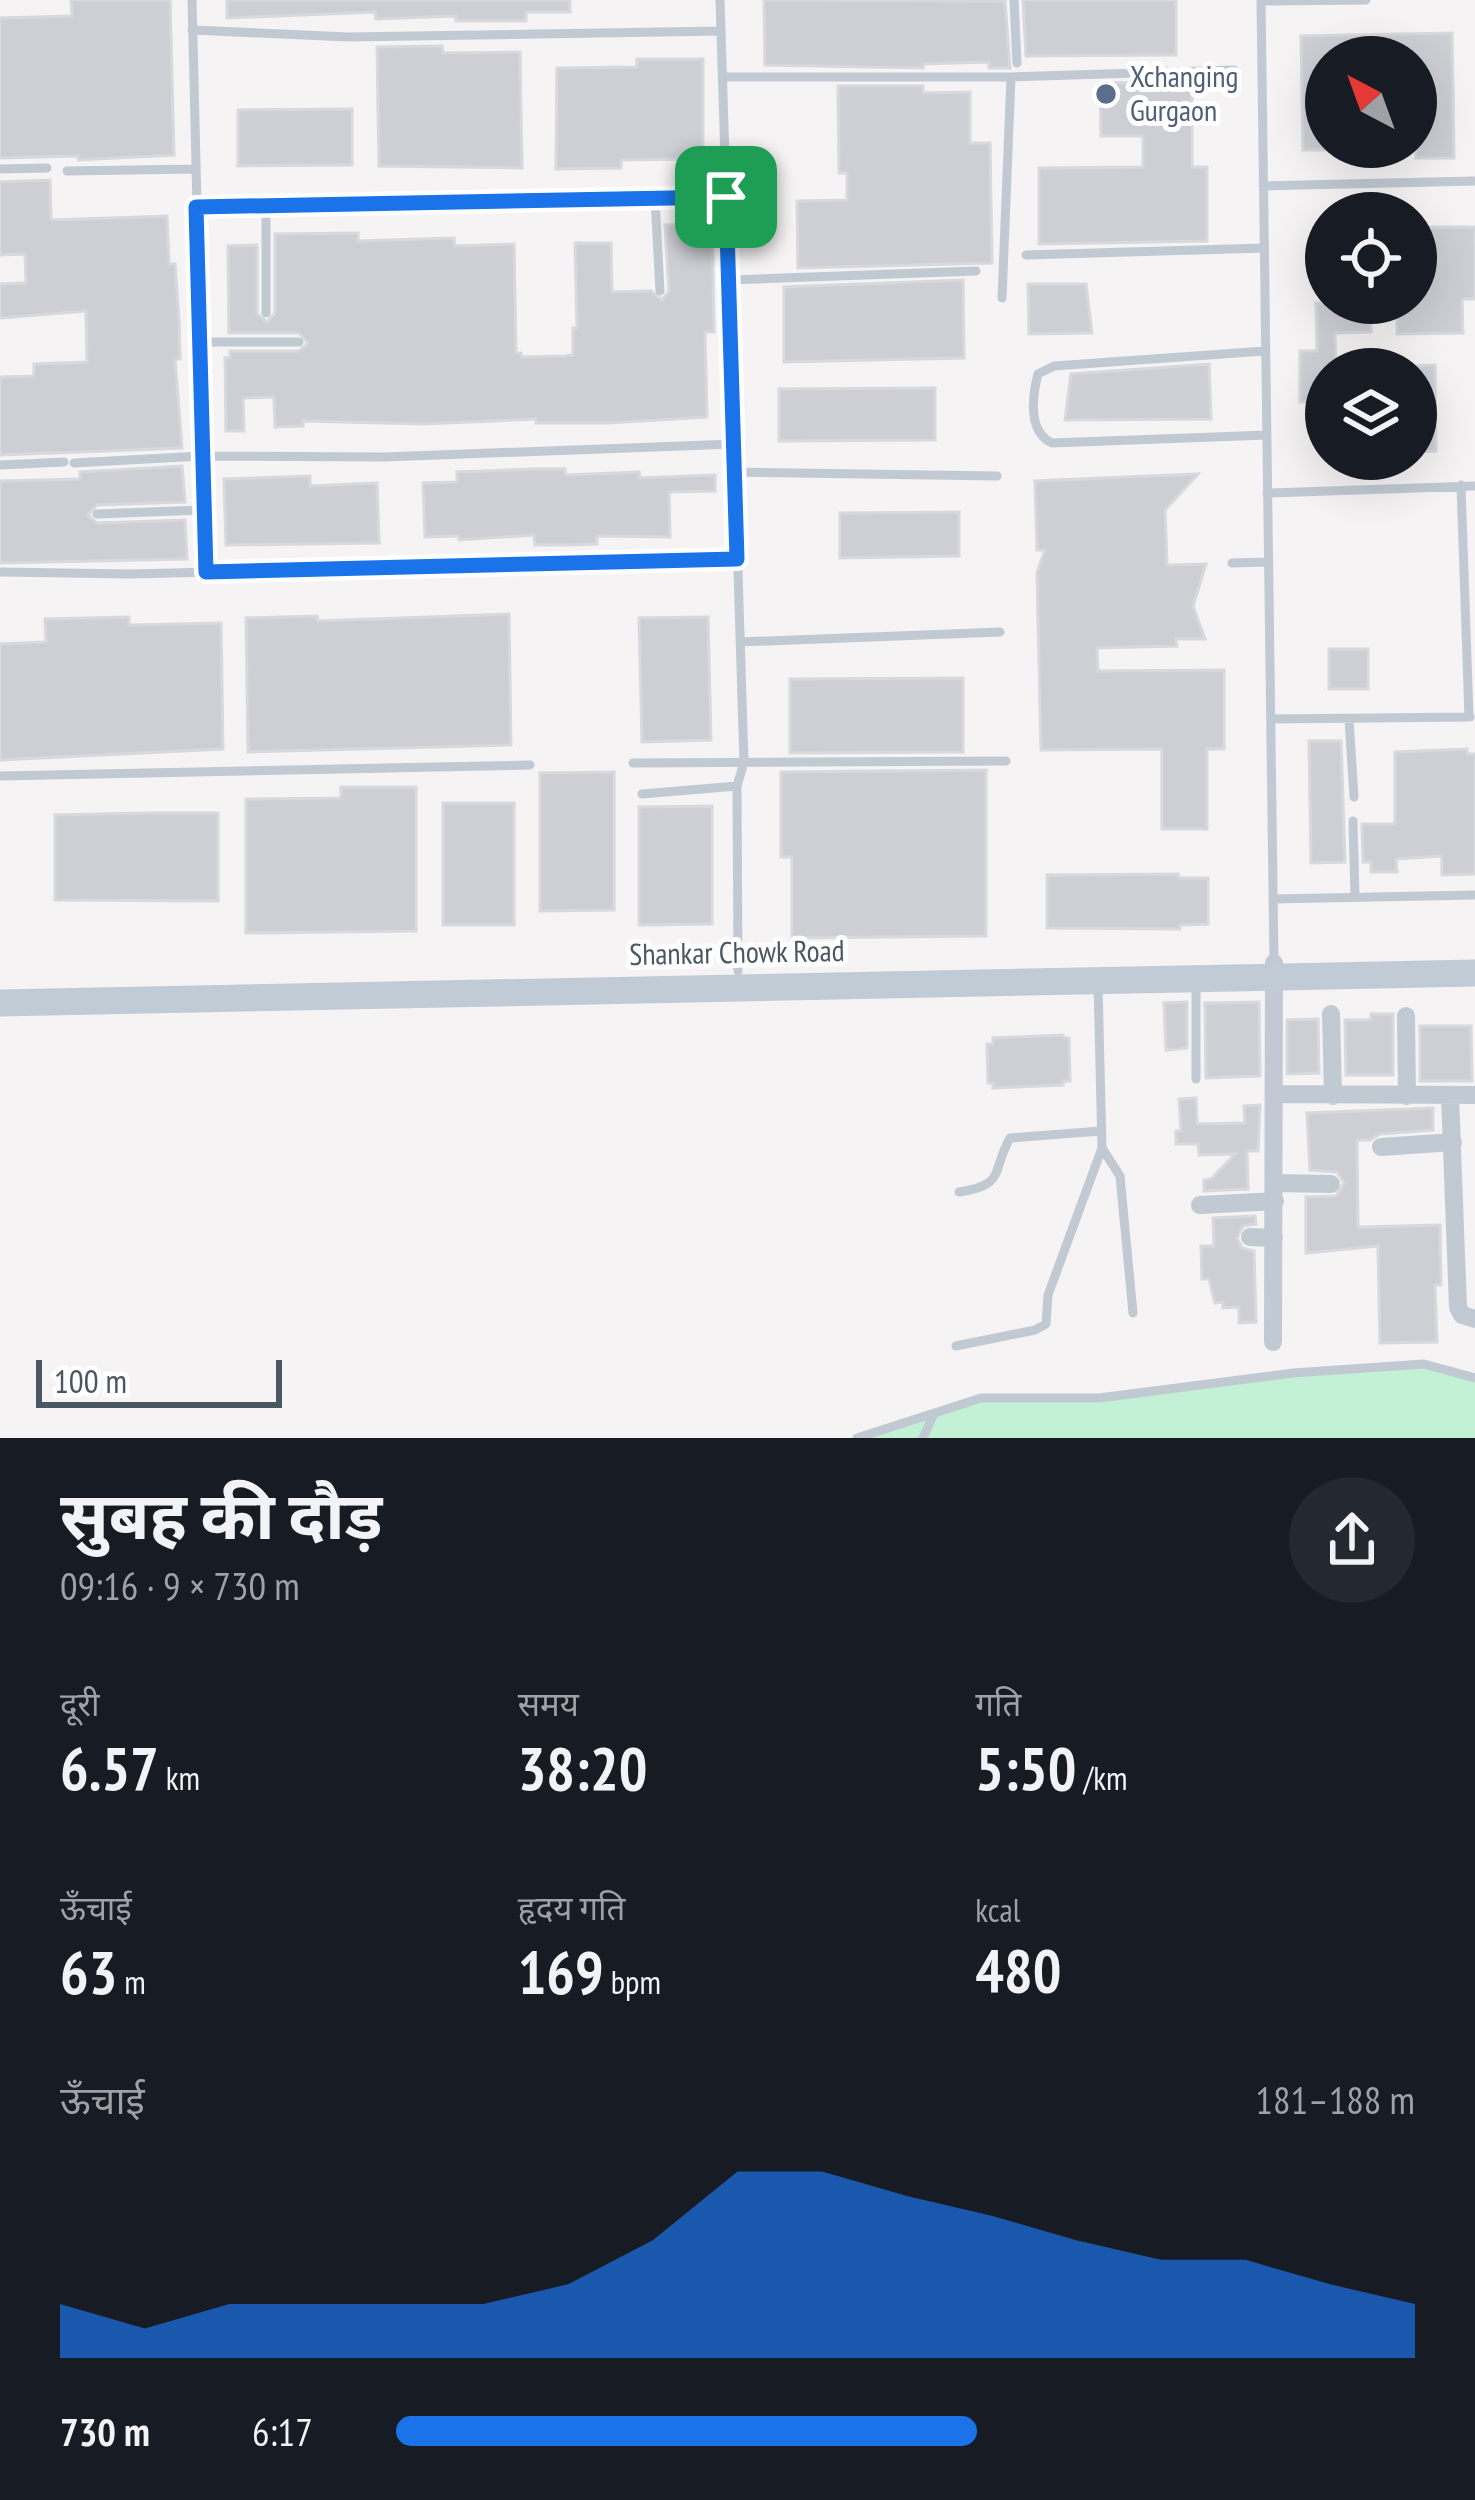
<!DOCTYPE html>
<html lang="hi">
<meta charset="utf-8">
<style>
body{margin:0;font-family:"PT Sans Narrow","Noto Sans Devanagari",sans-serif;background:#242831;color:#f1f3f6;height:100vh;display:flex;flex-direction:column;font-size:45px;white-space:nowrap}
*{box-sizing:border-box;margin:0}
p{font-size:39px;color:#9ea1a6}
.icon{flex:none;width:66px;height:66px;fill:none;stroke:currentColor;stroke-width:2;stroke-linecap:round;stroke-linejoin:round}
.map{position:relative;height:1438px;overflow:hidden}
.sheet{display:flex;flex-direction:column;background:#171b24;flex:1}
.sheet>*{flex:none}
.needle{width:78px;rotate:319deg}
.fabs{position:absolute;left:1305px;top:36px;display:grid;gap:24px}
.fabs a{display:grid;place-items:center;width:132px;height:132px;border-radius:50%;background:#171b24;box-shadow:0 12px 48px #0002;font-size:60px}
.scale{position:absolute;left:36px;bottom:30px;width:246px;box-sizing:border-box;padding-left:12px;border:6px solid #4a5661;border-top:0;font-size:33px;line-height:42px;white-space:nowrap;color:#4a5661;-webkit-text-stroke:9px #fff;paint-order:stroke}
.pin{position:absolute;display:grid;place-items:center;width:102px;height:102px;color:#fff;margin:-51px;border-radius:24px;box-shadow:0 6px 18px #0006}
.round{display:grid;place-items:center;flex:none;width:126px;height:126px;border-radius:63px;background:#242831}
.overview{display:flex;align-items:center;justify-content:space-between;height:204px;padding:0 60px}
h1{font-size:66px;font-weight:700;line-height:90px}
.stats{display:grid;grid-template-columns:repeat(3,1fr);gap:18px;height:204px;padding:12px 60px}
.stats div{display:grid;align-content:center}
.stats b{font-size:60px;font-weight:700}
.stats small{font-size:33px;font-weight:400}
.stats p{font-size:33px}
.chart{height:336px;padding:24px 60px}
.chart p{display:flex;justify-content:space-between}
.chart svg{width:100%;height:216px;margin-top:12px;fill:#1a73e8;opacity:.7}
ul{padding:0 60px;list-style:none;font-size:39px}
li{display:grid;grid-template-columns:192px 144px 1fr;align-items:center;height:90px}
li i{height:30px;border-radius:15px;background:#1a73e8}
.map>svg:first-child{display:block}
.green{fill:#c3f1d5}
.building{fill:#cdcfd5;stroke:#d7d9de;stroke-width:3}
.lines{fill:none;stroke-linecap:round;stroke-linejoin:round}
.lane{stroke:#c1cad2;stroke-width:9}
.street{stroke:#c1cad2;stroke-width:18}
.secondary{stroke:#c1cbd6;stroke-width:27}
.route-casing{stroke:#fff;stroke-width:24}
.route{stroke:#1a73e8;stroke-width:15}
.service-dot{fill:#5c6f8a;stroke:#fff;stroke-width:4.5}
.labels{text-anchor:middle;stroke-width:10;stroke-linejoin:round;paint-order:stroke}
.service-label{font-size:30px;fill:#4e5e75;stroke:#fff;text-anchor:start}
.street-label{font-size:30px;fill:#4a5661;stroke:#fff}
</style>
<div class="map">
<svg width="1475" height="1438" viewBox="0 0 1475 1438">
<rect width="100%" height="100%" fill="#f5f3f3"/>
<!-- green -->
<path class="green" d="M1424,1364L1475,1378V1438H857L981,1398H1099L1293,1373Z"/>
<!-- building -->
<path class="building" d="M71,0H170L174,155L78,160V156L0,158V18L72,16Z
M227,0H570V12H526V21H456V16L376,19L375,12L227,18Z
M764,0L1005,1L1010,68H989V62L923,64V68L765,65Z
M1023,0H1176V55L1026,56Z
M1452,33L1454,158H1416V57H1326V150H1303L1301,36Z
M442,46L443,53L520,52L522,168L379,166L377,47Z
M637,59H703V159L621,160V168L556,169L557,68L637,67Z
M1192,82V167H1207V241L1039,244V168L1143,167V136H1101L1100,83Z
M838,86H923V93L970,92V143H990L992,263L798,268L797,201L847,200V173H839Z
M352,109V165L238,166V110Z
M50,180L51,220L167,216L169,264H175L179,320L180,359H175L182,448L0,455V377L34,376V364L87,362L86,311L0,318V284L26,283L25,254L0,255V182Z
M712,224L714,332H705L707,417L608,423H536V419L423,424L303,421V426L275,427L274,397L243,398L244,431H226L225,358H230V351H299L308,343L299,333H229L228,246L257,245V314L267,322L275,313V234L358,233V241L454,238L455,246L514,244L516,353H521V357L565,356L573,355V328H577L575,243H611L612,292L651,291L662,300L669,291L665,225Z
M1416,227H1475V299H1462L1463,333L1397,334V303H1416Z
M963,280L964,358L784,362V287Z
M1028,284H1086L1092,333L1029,334Z
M1316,303H1370L1371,332L1335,333L1336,369H1326V402H1300V351H1317Z
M1209,364L1211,419L1065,420L1071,374Z
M1435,365L1436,451L1416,452V366Z
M935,388V440L779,441V389Z
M182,466L185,502L97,505L88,515L97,523L185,520L187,559L0,563V481L80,479V472Z
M534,469H565V475L639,472L640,478L715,475V491L669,492L670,537L597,536V544L569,545H535L534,535L459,540V536L425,537L423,483L457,482V472Z
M1198,474L1165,510L1167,565L1206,564L1193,606L1205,639H1176L1177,646L1097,648L1098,671L1224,670V749H1207V829H1162V749L1041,750L1037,572L1045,550H1037L1035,481Z
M310,476V486L377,483L379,543L226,545L224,479Z
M959,512V556L840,558V513Z
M509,614L511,745L248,752L246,618L317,616L318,621Z
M129,617V625L221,623L223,749L0,760V644L46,642L45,619Z
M708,617L711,740L642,742L639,618Z
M1329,649H1368V689H1329Z
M963,678V752L790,753V679Z
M1309,741H1341L1345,862L1311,863Z
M1467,749V754H1475V874L1442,875V856L1396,859L1397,872H1371V862H1363L1362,824H1395V752Z
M986,770V936L792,938V857H781V772Z
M614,772V910L540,911V773Z
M341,787H416V931L246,933V799L341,798Z
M443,803H514V925H443Z
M712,806V924L639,925V807Z
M147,813H218V901L55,900V815Z
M1178,874L1179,878H1208V924L1180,925V929L1047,928V875Z
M1187,1002V1048L1166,1050L1164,1003Z
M1259,1002L1260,1076L1206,1078L1205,1003Z
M1371,1014H1393V1075H1346L1345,1020H1371Z
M1318,1019L1319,1073L1287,1074V1020Z
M1420,1026H1471L1472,1081H1420Z
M1063,1035L1064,1038H1069L1070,1081H1063V1085L993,1088V1083H988L987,1044H993V1038Z
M1196,1098L1197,1124L1245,1123L1244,1106L1260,1105L1258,1151H1247L1248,1189L1204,1191V1180L1211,1179L1235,1154L1199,1155L1198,1144H1176V1131H1181L1179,1099Z
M1433,1108V1130L1380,1134L1370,1140H1357L1358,1227L1440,1225L1441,1285H1435L1437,1342L1380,1343L1378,1246L1306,1253V1197L1336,1196L1344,1183L1337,1172L1310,1170L1307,1113Z
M1255,1216L1256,1224L1243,1226L1237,1238L1242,1248L1254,1251L1256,1322L1239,1323V1307L1223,1308V1302L1215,1303L1209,1279H1202L1201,1246H1214L1213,1218Z"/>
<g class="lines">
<!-- lane -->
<path class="lane" d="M192,0L206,572
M720,0L744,762L737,786L738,971
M1014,0L1017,63
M1261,0L1274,963
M1261,1L1366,0
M192,30L348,37L721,31
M722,77H1011L1234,70
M0,169L47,168
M67,171L195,169
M1263,186L1475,181
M655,199L660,291
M196,207L726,197
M1026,255L1264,248
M729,280L976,271
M1002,298L1011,77
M266,313V206
M199,342H299
M1265,351L1054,366L1038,374C1032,397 1028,432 1052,443L1267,435
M74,463L201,456L384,457L734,444
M0,465L64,462
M735,472L997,476
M1461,485L1469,717
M1267,493L1475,486
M97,514L202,510
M1232,563L1268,562
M0,572L130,574L738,559
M740,642L1000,632
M1271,719L1470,717
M1349,719L1354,797
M633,763L1006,761
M0,776L530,765
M642,794L737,786
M1353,821L1355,897
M1273,899L1475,895
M1196,982V1079
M1102,1148L1120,1176L1133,1313
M959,1192C1006,1185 991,1172 1010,1138L1101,1131
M956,1346L1035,1330L1046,1324L1048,1295L1102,1148L1098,984
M857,1438L981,1398H1099L1293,1373L1424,1364L1475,1378
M923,1438L934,1413"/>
<!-- street -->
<path class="street" d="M1331,1014L1333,1096
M1406,1016L1407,1096
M1274,1094L1475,1095
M1450,1096L1458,1307L1462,1315L1475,1319
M1381,1147L1453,1142
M1275,1183L1331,1184
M1200,1205L1275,1201
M1250,1237L1274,1238
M1273,1342L1274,963"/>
<!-- secondary -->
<path class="secondary" d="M0,1003L1475,973"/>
</g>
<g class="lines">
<!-- route casing -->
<g class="route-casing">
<path id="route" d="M726,197L737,559L206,572L196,207Z"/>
</g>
<!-- route -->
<use href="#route" class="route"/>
</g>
<!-- markers -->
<circle class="service-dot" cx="1106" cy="94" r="12"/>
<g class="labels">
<!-- service labels -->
<g class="service-label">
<text x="1130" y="87">Xchanging<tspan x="1130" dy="34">Gurgaon</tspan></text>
</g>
<!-- street labels -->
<g class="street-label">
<text transform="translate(737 953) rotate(-1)" y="10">Shankar Chowk Road</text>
</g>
</g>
</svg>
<div class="fabs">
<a><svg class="needle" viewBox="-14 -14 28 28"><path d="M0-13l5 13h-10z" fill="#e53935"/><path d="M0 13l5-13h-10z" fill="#9ea1a6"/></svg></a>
<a><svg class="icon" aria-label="locate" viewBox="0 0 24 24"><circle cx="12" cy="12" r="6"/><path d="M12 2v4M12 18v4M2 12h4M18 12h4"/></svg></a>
<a><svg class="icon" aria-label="layers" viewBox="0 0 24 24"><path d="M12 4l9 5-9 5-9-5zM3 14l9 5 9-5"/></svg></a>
</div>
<div class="scale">100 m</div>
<div class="pin" style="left:726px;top:197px;background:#1e9e55"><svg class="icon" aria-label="arrive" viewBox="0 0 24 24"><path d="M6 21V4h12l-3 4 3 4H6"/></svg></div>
</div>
<section class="sheet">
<div class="overview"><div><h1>सुबह की दौड़</h1><p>09:16 · 9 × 730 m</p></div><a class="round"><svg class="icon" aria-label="share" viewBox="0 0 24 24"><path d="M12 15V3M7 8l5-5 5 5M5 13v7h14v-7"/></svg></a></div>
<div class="stats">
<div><p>दूरी</p><b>6.57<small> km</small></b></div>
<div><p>समय</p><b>38:20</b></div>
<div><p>गति</p><b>5:50<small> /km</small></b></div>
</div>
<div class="stats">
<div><p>ऊँचाई</p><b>63<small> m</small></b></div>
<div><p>हृदय गति</p><b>169<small> bpm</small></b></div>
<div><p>kcal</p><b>480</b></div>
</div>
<div class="chart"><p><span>ऊँचाई</span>181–188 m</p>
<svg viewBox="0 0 160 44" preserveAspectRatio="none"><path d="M0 44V33L10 38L20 33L30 33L40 33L50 33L60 29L70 20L80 6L90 6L100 11L110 15L120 20L130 24L140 24L150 29L160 33V44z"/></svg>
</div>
<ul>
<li><b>730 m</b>6:17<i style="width:57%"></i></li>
</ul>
</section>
